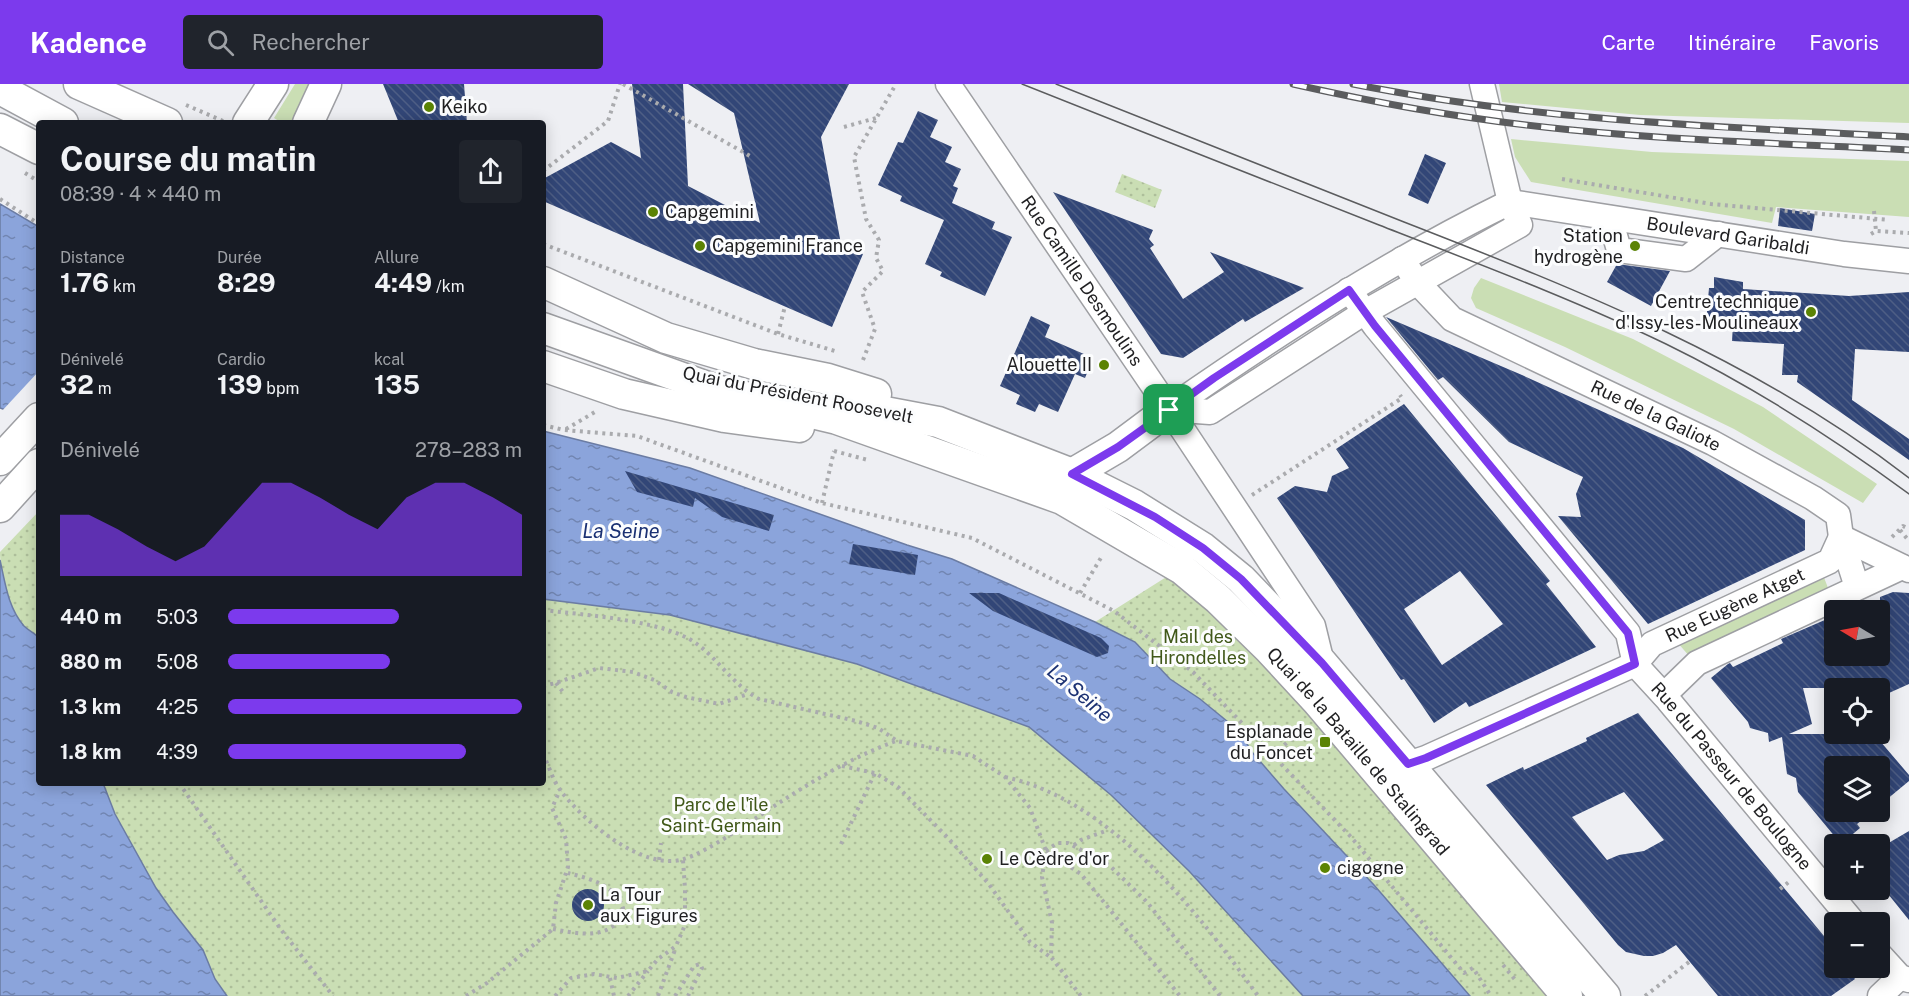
<!DOCTYPE html>
<html lang="fr">
<meta charset="utf-8">
<style>
body{margin:0;font-family:"Public Sans",sans-serif;background:#20242c;color:#f1f3f6;height:100vh;display:flex;flex-direction:column;font-size:22px;white-space:nowrap}
*{box-sizing:border-box;margin:0}
p{font-size:20px;color:#9ea1a6}
.icon{flex:none;width:33px;height:33px;fill:none;stroke:currentColor;stroke-width:2;stroke-linecap:round;stroke-linejoin:round}
.map{position:relative;flex:1;overflow:hidden}
.details{position:absolute;left:36px;top:36px;width:510px;height:666px;display:flex;flex-direction:column;background:#171b24;border-radius:6px;box-shadow:0 3px 15px #0003}
.details>*{flex:none}
.needle{width:39px;rotate:280deg}
.fabs{position:absolute;left:1824px;top:516px;display:grid;gap:12px}
.fabs a{display:grid;place-items:center;width:66px;height:66px;border-radius:6px;background:#171b24;box-shadow:0 3px 15px #0003;font-size:30px}
.pin{position:absolute;display:grid;place-items:center;width:51px;height:51px;color:#fff;margin:-26px;border-radius:12px;box-shadow:0 3px 9px #0006}
.round{display:grid;place-items:center;flex:none;width:63px;height:63px;border-radius:6px;background:#20242c}
.headline{display:flex;align-items:center;justify-content:space-between;height:102px;padding:0 24px}
h1{font-size:33px;font-weight:700;line-height:45px}
.figures{display:grid;grid-template-columns:repeat(3,1fr);gap:9px;height:102px;padding:6px 24px}
.figures div{display:grid;align-content:center}
.figures b{font-size:26px;font-weight:700}
.figures small{font-size:16px;font-weight:400}
.figures p{font-size:16px}
.chart{height:168px;padding:12px 24px}
.chart p{display:flex;justify-content:space-between}
.chart svg{width:100%;height:108px;margin-top:6px;fill:#7c3aed;opacity:.7}
ul{padding:0 24px;list-style:none;font-size:20px}
li{display:grid;grid-template-columns:96px 72px 1fr;align-items:center;height:45px}
li i{height:15px;border-radius:8px;background:#7c3aed}
header{display:flex;align-items:center;gap:36px;box-sizing:border-box;height:84px;padding:0 30px;background:#7c3aed;color:#fff}
header strong{font-size:28px}
nav{display:flex;gap:33px;margin-inline-start:auto;font-size:21px}
.search{width:420px;height:54px;background:#20242c;display:flex;align-items:center;gap:15px;box-sizing:border-box;padding:0 21px;border-radius:6px;color:#9ea1a6;font-size:22px}
.map>svg:first-child{display:block}
.grass{fill:#cadeb4}
.park{fill:url(#park-dots)}
.water{fill:url(#water-ripples);stroke:#6b7ca3;stroke-width:1.5}
.pier{fill:#eeeff3}
.building{fill:url(#building-back-hatch);fill-rule:evenodd}
.lines{fill:none;stroke-linecap:round;stroke-linejoin:round}
.minor-casing{stroke:#9e9fa3;stroke-width:27}
.major-casing{stroke:#9e9fa3;stroke-width:33}
.path{stroke:#aaabae;stroke-width:4;stroke-dasharray:3 4.5;stroke-linecap:butt}
.minor{stroke:#fff;stroke-width:24}
.major{stroke:#fff;stroke-width:30}
.tram{stroke:#5b5c5e;stroke-width:1.5}
.rail-casing{stroke:#5b5c5e;stroke-width:7}
.rail{stroke:#fcfdfe;stroke-width:4.5;stroke-dasharray:14;stroke-linecap:butt}
.route-casing{stroke:#fff;stroke-width:12}
.route{stroke:#7c3aed;stroke-width:8}
.poi-dot{fill:#5b8304;stroke:#fcfdfe;stroke-width:2}
.labels{text-anchor:middle;stroke-width:6;stroke-linejoin:round;paint-order:stroke}
.poi-label{font-size:18px;fill:#1f1f21;stroke:#fcfdfe;text-anchor:start}
.street-label{font-size:18px;fill:#1f1f21;stroke:#fcfdfe}
.park-label{font-size:18px;fill:#405819;stroke:#fcfdfe}
.water-label{font-size:20px;font-style:italic;fill:#1b3173;stroke:#fcfdfe}
</style>
<header>
<strong>Kadence</strong>
<div class="search"><svg class="icon" aria-label="search" viewBox="0 0 24 24"><circle cx="10" cy="10" r="6"/><path d="M15 15l6 6"/></svg>Rechercher</div>
<nav><a>Carte</a><a>Itinéraire</a><a>Favoris</a></nav>
</header>
<div class="map">
<svg width="1909" height="912" viewBox="0 0 1909 912">
<defs>
<pattern id="park-dots" width="8" height="8" patternUnits="userSpaceOnUse" patternTransform="scale(1.5)"><rect width="8" height="8" fill="#cadeb4"/><path d="M2 2h.1M6 6h.1" fill="none" stroke="#adbe9a" stroke-width="1.8" stroke-linecap="round"/></pattern>
<pattern id="water-ripples" width="26" height="14" patternUnits="userSpaceOnUse" patternTransform="scale(1.5)"><rect width="26" height="14" fill="#8ba4db"/><path d="M2 4q2-2 4 0t4 0M15 11q2-2 4 0t4 0" fill="none" stroke="#7185b1"/></pattern>
<pattern id="building-back-hatch" width="6" height="6" patternUnits="userSpaceOnUse" patternTransform="scale(1.5)"><rect width="6" height="6" fill="#324677"/><path d="M-1 5l2 2M0 0l6 6M5-1l2 2" fill="none" stroke="#4e5e85"/></pattern>
</defs>
<rect width="100%" height="100%" fill="#eeeff3"/>
<!-- grass -->
<path class="grass" d="M295,0H312L291,39H282L274,34Z
M1499,0H1909V39L1640,31L1502,18Z
M1511,55L1652,68L1909,77V133L1776,123L1772,139L1531,98L1515,73Z
M1481,194L1633,255L1763,323L1877,400L1863,419L1734,345L1565,263L1476,224L1471,214L1474,204Z
M1823,491L1830,509L1690,573L1677,558Z"/>
<!-- park -->
<path class="park" d="M1122,90L1162,106L1155,124L1115,108Z
M39,427V554C34,548 26,545 21,539C9,522 0,488 0,468Z
M1179,485L1341,649L1559,912H1470L1374,801L1284,705L1252,668L1246,657L1200,615L1170,595L1135,558L1095,538Z
M543,515L670,531L857,580L1029,643L1111,711L1189,787L1303,912H227L215,895L203,866L173,828L156,804L115,730L103,699H543Z"/>
<!-- water -->
<path class="water" d="M0,120L39,143V338L0,324Z
M543,347L690,384L907,461L952,475L1095,538L1135,558L1170,595L1200,615L1239,647L1252,668L1284,705L1374,801L1470,912H1303L1189,787L1111,711L1029,643L857,580L670,531L543,515Z
M0,476C5,498 8,524 24,542C29,547 35,549 39,554V699H103L115,730L156,804L173,828L203,866L215,895L227,912H0Z"/>
<!-- pier -->
<path class="pier" d="M39,287V341L1,328Z"/>
<!-- building -->
<path class="building" d="M383,0H464L467,39H399Z
M632,0H683L688,102L760,139L734,29L688,0H849L821,53L841,160L863,170L832,243L543,117V95L611,58L641,74Z
M918,27L938,36L930,53L952,63L945,78L961,85L953,102L958,104L952,119L995,138L992,145L1012,153L985,212L940,192L942,188L925,180L944,136L900,117L902,112L878,101L898,58L903,59Z
M1425,70L1446,79L1428,120L1408,111Z
M1053,108L1153,146L1149,155L1154,161L1150,164L1183,215L1224,188L1210,168L1304,204L1245,238L1243,235L1183,274L1161,270Z
M1780,124L1815,130L1812,147L1778,142Z
M1617,180L1670,187L1651,222L1607,198Z
M1714,193L1743,198V205L1849,212L1909,208V268L1855,265L1852,316L1909,355V376L1797,298L1798,291H1782L1784,260L1732,257L1733,241L1706,239L1709,204H1714Z
M1031,232L1050,241L1045,253L1093,274L1085,294L1075,290L1058,328L1039,320L1035,328L1016,320L1020,311L1000,302Z
M1386,233L1522,291L1683,364L1805,436V466L1648,540L1558,432L1581,433L1576,410L1583,393L1509,358L1443,293L1438,296Z
M1404,320L1550,497L1546,500L1596,563L1469,623L1466,618L1434,639L1404,595L1401,596L1277,414L1295,402L1327,408L1332,392L1349,384L1336,365ZM1460,487L1503,540L1442,581L1404,525Z
M625,387L774,431L769,447L722,433L695,414L693,423L637,408Z
M853,460L918,471L915,491L849,480Z
M1893,508L1909,509V600L1880,613V604H1803L1812,640L1789,650H1874L1909,691V697L1880,721V682H1834V728H1872L1857,740L1860,744L1841,760L1798,708L1796,694L1787,690L1782,653L1769,658L1768,649L1750,644L1748,638L1711,594L1728,580L1730,579L1733,583L1783,559L1781,555L1834,532V572H1880V513Z
M969,509H999L1101,554L1109,562L1108,569L1097,573L993,527Z
M1638,629L1834,864V884H1847L1855,895L1831,912H1718L1676,861L1663,869L1653,872H1644L1626,868L1618,861L1486,701L1523,683L1524,686L1587,657L1586,654ZM1624,708L1664,756L1644,767L1619,771L1607,776L1572,733Z
M1909,747V836L1880,800V764Z
M572 821a16 16 0 1 1 32 0a16 16 0 1 1-32 0Z"/>
<g class="lines">
<!-- minor casing -->
<g class="minor-casing">
<g id="minor">
<path id="s1" d="M948,0L1169,325L1313,542L1322,579"/>
<path d="M1610,134L1619,166L1686,175L1718,150"/>
<path id="s2" d="M1402,175L1417,198L1452,235L1713,359L1813,414L1838,431L1841,453L1857,503"/>
<path id="s3" d="M1349,206L1375,242L1628,549L1635,580L1668,616L1853,838"/>
<path id="s4" d="M1169,325C1278,249 1391,176 1510,118L1844,170L1909,177"/>
<path d="M1169,325L1210,328L1365,228L1520,141L1510,118L1482,0"/>
<path d="M1841,453L1909,486"/>
<path d="M1664,611L1697,579L1902,483"/>
<path id="s5" d="M1408,680L1426,674L1635,580L1652,560L1830,477L1841,453"/>
<path d="M1880,871L1900,893L1909,896"/>
<path d="M1880,912L1900,893"/>
</g>
</g>
<!-- major casing -->
<g class="major-casing">
<g id="major">
<path d="M79,0L167,39"/>
<path d="M0,5L63,39"/>
<path d="M248,39L273,0"/>
<path d="M308,39L326,0"/>
<path d="M0,45L39,65"/>
<path d="M543,198L666,254L754,280L828,295L876,310"/>
<path id="s6" d="M543,244L716,306L837,335L1062,415L1182,485L1218,515L1269,565L1317,617L1567,912"/>
<path d="M543,282L624,310L724,333L799,343"/>
<path d="M837,319L938,338L1072,390L1134,421L1203,464L1241,495L1322,579L1605,912"/>
<path d="M0,376L39,334"/>
<path d="M1072,390L1118,363L1169,325"/>
<path d="M0,423L39,380"/>
</g>
</g>
<!-- path -->
<path class="path" d="M623,0L750,72
M186,21L223,37
M844,43L876,34
M543,87L608,37L620,0
M25,89L38,97L39,94
M1562,95L1711,120L1889,136
M0,115L39,140
M1874,127L1876,147
M1871,150L1876,147L1909,149
M543,160L778,250L835,267
M778,250L785,222
M863,276L875,245L862,208L883,187L876,174L879,156L866,135L854,73L896,0
M543,341L564,346L637,352L822,419L972,454L1114,527L1193,588L1351,753L1464,889L1473,884L1491,912
M566,345L595,328
M834,367L868,376
M1252,411L1402,314L1400,311
M822,419L834,367
M1900,446L1909,457
M1892,453L1903,442L1909,445
M1080,509L1102,472
M543,526C584,531 665,536 697,560C719,576 734,602 759,615L856,637L878,644L897,657L973,672L1005,693L1030,724L1046,767L1042,793L1052,839L1051,873L1081,912
M556,599L563,608
M543,602L556,599L599,584L633,588L654,596L672,608L686,613L719,620L748,610
M543,670C549,682 553,697 561,707C583,737 644,788 684,775C706,768 739,745 759,732C803,703 847,675 896,657
M1273,671L1306,642
M842,682L875,689L898,703L948,754L988,799L1030,858L1050,873
M1005,693C1111,716 1198,828 1258,912
M179,699L282,847L333,912
M841,760L875,689
M1074,761L1081,756L1108,746
M1046,767L1057,759H1068L1109,781L1147,818L1220,912
M1046,767L1081,790L1180,912
M659,776L661,759
M1780,805L1790,797
M553,845C579,850 609,857 624,829C620,802 591,795 568,789
M1503,881L1517,898
M610,894L614,912
M466,912L487,899L553,845L556,819L568,783L566,755L552,724L560,706
M555,912L571,894L594,890L617,894L648,887L658,875L676,862L685,841V805L683,776
M628,912L648,887
M658,912L676,863
M675,912L694,882L700,880L702,884L688,912
M1645,912L1689,878"/>
<!-- minor -->
<use href="#minor" class="minor"/>
<!-- major -->
<use href="#major" class="major"/>
<!-- tram -->
<path class="tram" d="M1022,0C1141,47 1260,95 1379,141C1476,179 1573,215 1666,260C1752,302 1832,353 1909,410
M1056,0C1172,46 1288,92 1404,138C1581,207 1758,277 1909,394"/>
<!-- rail casing -->
<g class="rail-casing">
<path id="rail" d="M1293,0C1385,21 1478,37 1572,46C1684,57 1797,60 1909,66
M1353,0C1538,37 1721,43 1909,53"/>
</g>
<!-- rail -->
<use href="#rail" class="rail"/>
</g>
<g class="lines">
<!-- route casing -->
<g class="route-casing">
<path id="route" d="M1349,206L1375,242L1628,549L1635,580L1426,674L1408,680L1322,579L1241,495L1203,464L1155,433L1072,390L1118,363L1214,294Z"/>
</g>
<!-- route -->
<use href="#route" class="route"/>
</g>
<!-- markers -->
<g class="poi-dot">
<circle cx="429" cy="23" r="6"/>
<circle cx="653" cy="128" r="6"/>
<circle cx="700" cy="162" r="6"/>
<circle cx="1635" cy="162" r="6"/>
<circle cx="1811" cy="228" r="6"/>
<circle cx="1104" cy="281" r="6"/>
<rect x="1319" y="652" width="12" height="12" rx="3"/>
<circle cx="987" cy="775" r="6"/>
<circle cx="1325" cy="784" r="6"/>
<circle cx="588" cy="821" r="6"/>
</g>
<g class="labels">
<!-- poi labels -->
<g class="poi-label">
<text x="441" y="29">Keiko</text>
<text x="665" y="134">Capgemini</text>
<text x="1623" y="158" text-anchor="end">Station<tspan x="1623" dy="21">hydrogène</tspan></text>
<text x="712" y="168">Capgemini France</text>
<text x="1799" y="224" text-anchor="end">Centre technique<tspan x="1799" dy="21">d'Issy-les-Moulineaux</tspan></text>
<text x="1092" y="287" text-anchor="end">Alouette II</text>
<text x="1313" y="654" text-anchor="end">Esplanade<tspan x="1313" dy="21">du Foncet</tspan></text>
<text x="999" y="781">Le Cèdre d'or</text>
<text x="1337" y="790">cigogne</text>
<text x="600" y="817">La Tour<tspan x="600" dy="21">aux Figures</tspan></text>
</g>
<!-- street labels -->
<g class="street-label">
<text dy="6" stroke="none"><textPath href="#s4" startOffset="620">Boulevard Garibaldi</textPath></text>
<text dy="6" stroke="none"><textPath href="#s1" startOffset="238">Rue Camille Desmoulins</textPath></text>
<text transform="translate(798 311) rotate(11)" y="6">Quai du Président Roosevelt</text>
<text dy="6" stroke="none"><textPath href="#s2" startOffset="304">Rue de la Galiote</textPath></text>
<text dy="6" stroke="none"><textPath href="#s5" startOffset="366">Rue Eugène Atget</textPath></text>
<text dy="6" stroke="none"><textPath href="#s6" startOffset="940">Quai de la Bataille de Stalingrad</textPath></text>
<text dy="6" stroke="none"><textPath href="#s3" startOffset="622">Rue du Passeur de Boulogne</textPath></text>
</g>
<!-- park labels -->
<g class="park-label">
<text x="1198" y="559">Mail des<tspan x="1198" dy="21">Hirondelles</tspan></text>
<text x="721" y="727">Parc de l'île<tspan x="721" dy="21">Saint-Germain</tspan></text>
</g>
<!-- water labels -->
<g class="water-label">
<text x="621" y="454">La Seine</text>
<text transform="translate(1080 609) rotate(40)" y="7">La Seine</text>
</g>
</g>
</svg>
<div class="fabs">
<a><svg class="needle" viewBox="-14 -14 28 28"><path d="M0-13l5 13h-10z" fill="#e53935"/><path d="M0 13l5-13h-10z" fill="#9ea1a6"/></svg></a>
<a><svg class="icon" aria-label="locate" viewBox="0 0 24 24"><circle cx="12" cy="12" r="6"/><path d="M12 2v4M12 18v4M2 12h4M18 12h4"/></svg></a>
<a><svg class="icon" aria-label="layers" viewBox="0 0 24 24"><path d="M12 4l9 5-9 5-9-5zM3 14l9 5 9-5"/></svg></a>
<a>+</a>
<a>−</a>
</div>
<div class="pin" style="left:1169px;top:326px;background:#1e9e55"><svg class="icon" aria-label="arrive" viewBox="0 0 24 24"><path d="M6 21V4h12l-3 4 3 4H6"/></svg></div>
<section class="details">
<div class="headline"><div><h1>Course du matin</h1><p>08:39 · 4 × 440 m</p></div><a class="round"><svg class="icon" aria-label="share" viewBox="0 0 24 24"><path d="M12 15V3M7 8l5-5 5 5M5 13v7h14v-7"/></svg></a></div>
<div class="figures">
<div><p>Distance</p><b>1.76<small> km</small></b></div>
<div><p>Durée</p><b>8:29</b></div>
<div><p>Allure</p><b>4:49<small> /km</small></b></div>
</div>
<div class="figures">
<div><p>Dénivelé</p><b>32<small> m</small></b></div>
<div><p>Cardio</p><b>139<small> bpm</small></b></div>
<div><p>kcal</p><b>135</b></div>
</div>
<div class="chart"><p><span>Dénivelé</span>278–283 m</p>
<svg viewBox="0 0 160 44" preserveAspectRatio="none"><path d="M0 44V19L10 19L20 25L30 32L40 38L50 32L60 19L70 6L80 6L90 12L100 19L110 25L120 12L130 6L140 6L150 12L160 19V44z"/></svg>
</div>
<ul>
<li><b>440 m</b>5:03<i style="width:58%"></i></li>
<li><b>880 m</b>5:08<i style="width:55%"></i></li>
<li><b>1.3 km</b>4:25<i style="width:100%"></i></li>
<li><b>1.8 km</b>4:39<i style="width:81%"></i></li>
</ul>
</section>
</div>
